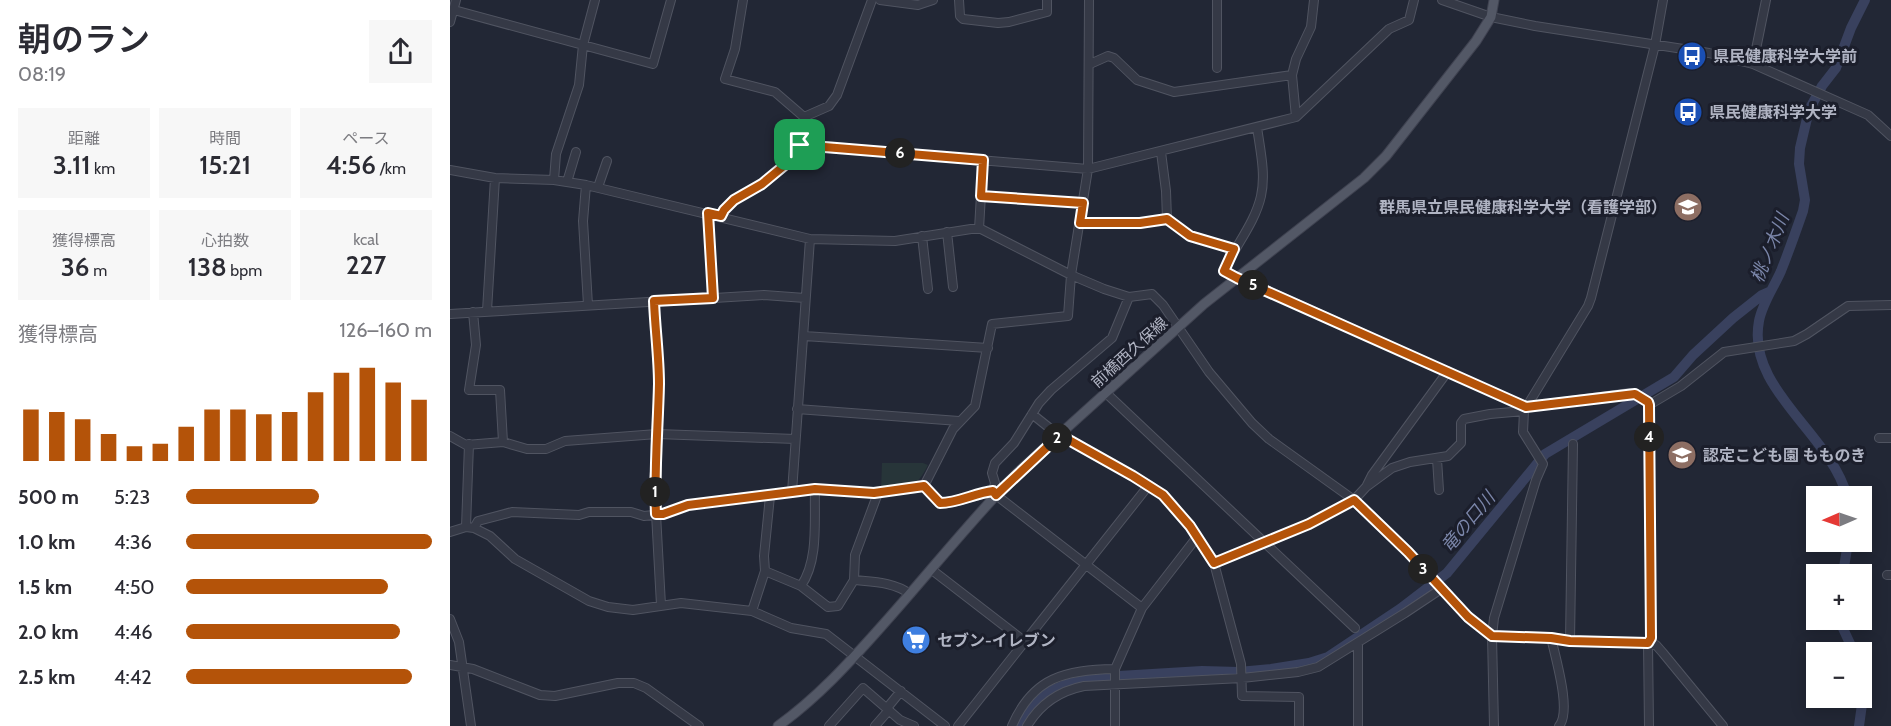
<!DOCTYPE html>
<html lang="ja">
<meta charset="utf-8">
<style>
body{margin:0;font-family:Cabin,"Noto Sans JP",sans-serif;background:#f7f7f7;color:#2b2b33;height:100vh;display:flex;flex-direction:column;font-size:22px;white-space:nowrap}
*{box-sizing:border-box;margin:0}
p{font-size:20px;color:#7c7c81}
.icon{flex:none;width:33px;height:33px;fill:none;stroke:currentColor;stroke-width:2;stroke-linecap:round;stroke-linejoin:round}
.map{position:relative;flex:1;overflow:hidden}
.side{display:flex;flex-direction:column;background:#fff;width:450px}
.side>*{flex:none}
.needle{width:39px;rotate:268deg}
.tools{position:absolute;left:1356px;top:486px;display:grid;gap:12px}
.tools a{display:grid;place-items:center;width:66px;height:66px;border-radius:0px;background:#fff;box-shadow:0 3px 15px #0003;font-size:30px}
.pin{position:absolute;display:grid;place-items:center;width:51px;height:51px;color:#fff;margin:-26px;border-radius:12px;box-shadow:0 3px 9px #0006}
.km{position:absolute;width:30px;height:30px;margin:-15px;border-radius:50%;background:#222;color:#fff;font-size:16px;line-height:30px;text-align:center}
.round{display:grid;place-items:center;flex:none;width:63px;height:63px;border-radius:0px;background:#f7f7f7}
.head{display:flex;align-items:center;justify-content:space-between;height:102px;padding:0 18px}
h1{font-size:33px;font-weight:600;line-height:45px}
.figures{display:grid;grid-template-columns:repeat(3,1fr);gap:9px;height:102px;padding:6px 18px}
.figures div{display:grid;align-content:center;border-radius:0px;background:#f7f7f7;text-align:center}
.figures b{font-size:26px;font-weight:600}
.figures small{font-size:16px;font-weight:400}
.figures p{font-size:16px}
.chart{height:168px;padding:12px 18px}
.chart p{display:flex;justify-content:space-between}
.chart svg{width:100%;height:108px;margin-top:6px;stroke:#b45309;stroke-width:6}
ul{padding:0 18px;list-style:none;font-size:20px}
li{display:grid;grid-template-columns:96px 72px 1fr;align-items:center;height:45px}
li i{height:15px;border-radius:8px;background:#b45309}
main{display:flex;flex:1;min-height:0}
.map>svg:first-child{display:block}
.green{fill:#273539}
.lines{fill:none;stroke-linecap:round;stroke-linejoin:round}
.river{stroke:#39415e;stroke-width:10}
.minor-casing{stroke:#505461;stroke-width:10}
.major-casing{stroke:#3f4250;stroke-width:11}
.minor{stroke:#353946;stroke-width:8}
.major{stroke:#535866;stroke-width:9}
.route-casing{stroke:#fff;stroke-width:12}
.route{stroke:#b45309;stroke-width:8}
.labels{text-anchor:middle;stroke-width:6;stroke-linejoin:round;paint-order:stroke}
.poi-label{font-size:16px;font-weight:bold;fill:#b0b4c3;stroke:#1b1e2b;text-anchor:start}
.street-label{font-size:16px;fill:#b0b4c3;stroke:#1b1e2b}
.water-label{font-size:18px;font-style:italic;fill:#7b86a9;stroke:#1b1e2b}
</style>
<main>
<section class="side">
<div class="head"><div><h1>朝のラン</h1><p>08:19</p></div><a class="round"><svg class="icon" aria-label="share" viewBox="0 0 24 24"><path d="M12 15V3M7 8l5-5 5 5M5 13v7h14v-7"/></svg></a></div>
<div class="figures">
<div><p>距離</p><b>3.11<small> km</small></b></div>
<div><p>時間</p><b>15:21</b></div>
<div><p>ペース</p><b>4:56<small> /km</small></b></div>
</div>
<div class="figures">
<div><p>獲得標高</p><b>36<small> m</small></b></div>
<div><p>心拍数</p><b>138<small> bpm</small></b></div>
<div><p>kcal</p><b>227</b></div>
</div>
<div class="chart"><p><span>獲得標高</span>126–160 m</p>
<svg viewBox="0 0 160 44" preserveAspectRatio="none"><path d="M5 44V23M15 44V24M25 44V27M35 44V33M45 44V38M55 44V37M65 44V30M75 44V23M85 44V23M95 44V25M105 44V24M115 44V16M125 44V8M135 44V6M145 44V12M155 44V19"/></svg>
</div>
<ul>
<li><b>500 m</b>5:23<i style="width:54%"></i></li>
<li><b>1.0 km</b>4:36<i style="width:100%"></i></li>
<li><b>1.5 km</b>4:50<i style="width:82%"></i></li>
<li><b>2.0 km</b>4:46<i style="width:87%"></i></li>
<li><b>2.5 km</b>4:42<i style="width:92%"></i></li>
</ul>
</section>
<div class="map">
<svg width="1441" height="726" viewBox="0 0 1441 726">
<rect width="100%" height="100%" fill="#222735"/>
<!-- green -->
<path class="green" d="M432,463H473L478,465C464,492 459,486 431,489Z"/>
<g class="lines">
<!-- river -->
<path class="river" d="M1397,496C1380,433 1296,389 1309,321C1312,304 1324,287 1331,271C1339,251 1346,231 1353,211L1355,200L1349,164L1350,148L1359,110L1372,86L1386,68L1401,28L1415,0
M1393,574L1398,542
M1389,620L1404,652
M571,726L575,717L588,702L600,691L618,684L652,677L752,671L789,672L821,669L859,663L878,657L950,609L997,573L1095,454L1224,377L1243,355L1283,318L1312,295L1321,291
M1409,726L1413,697L1412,673"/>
<!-- minor casing -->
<g class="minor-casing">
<path id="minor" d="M293,0L285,49L275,79L325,92L354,117
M430,0L468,5L483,0
M509,0L510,16L513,19L548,23L559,22L597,12V0
M992,0L1041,17L1085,26L1259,53L1303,64L1418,115L1441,136
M4,10L203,64L221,0
M0,22L6,0
M640,64L658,56L664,58L687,80L724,92L842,75
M1303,64L1316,0
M767,68V0
M354,117L350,145L638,169L846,117L939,29L959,20L964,0
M354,117L379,106L387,95L422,0
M846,117L842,75L846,59L861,27L864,0
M807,127C810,149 816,174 811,196C805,223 785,246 774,271L1076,407L1180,393L1198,402L1201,638L1198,643L1199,726
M0,170L45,178L104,180L136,185L360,239L445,241L521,229H531L621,275L654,289L679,297L702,294L713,305L759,372L802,423L819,439L904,500L958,552L1018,617L1042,636L1101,637L1120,641L1198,643L1206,645L1213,653L1273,726
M104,180L106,154L129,85L133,45L145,0
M117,182L126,152
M136,185L133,221L138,305
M148,187L157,161
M531,196L633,203
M258,213L263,298
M271,216L274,210L284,200L312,185L347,155L350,145
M717,219L739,235L784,249
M630,223H690L717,219L716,191L711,152
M529,229L533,160
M497,232L503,287
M472,236L478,289
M679,297L662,338L601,390L589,403L564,443L545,463L542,473L545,483L543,491L546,495L692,608
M204,301L209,382L207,462L204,477L211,605
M37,311L45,178
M23,312L26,345L19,390H50L53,442L77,449H96L115,441L207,434L345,439
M0,314L314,295L355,298
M354,336L538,348
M656,393L905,628
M1199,405L1231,386L1274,352L1344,341L1357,334L1398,306L1441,305
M347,409L509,421
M582,414L602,430L699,485L713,495L740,526L764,563L791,664L792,696L849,697V726
M0,436L16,445L53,442
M1429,438H1441
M987,459L989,490
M917,485L922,475L998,371
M474,486L490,503H500L543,491
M342,492L360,239
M16,527L19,444
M24,528L28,521L62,512L129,515L139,512H181L194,516L213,514L238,505L342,492L365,489L424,493L474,486L503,429L525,406L542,324L618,316L621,275L638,169L639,0
M0,532L16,527L24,528L40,536L65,559L139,601L158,607L183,610L231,603L302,611L341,628L376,634L495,726
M764,563L859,524L904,500L916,487L942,468L960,462L998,456L1011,443V423L1014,419L1040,414L1074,411
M482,570L574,641
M315,571L351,586L378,607L388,606L404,580L405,555L428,493
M1437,575H1441
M404,580C424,582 444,582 460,594
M351,586C369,560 364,520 365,489
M302,611L315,571L314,556L320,496
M0,619L9,642L21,726
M1101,637C1105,657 1122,711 1109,726
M1120,641L1123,444
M908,643V726
M0,665L23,669L90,695L105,696L168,683H184L196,688L249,726
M437,708L451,691
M379,726L413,688L450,720L464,726
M425,726L439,710
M508,726L699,485
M562,726C583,677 615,670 665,669
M577,726C590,704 609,691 634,686L792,678L848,672L868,667L955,613L991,589
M665,726V669L692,608L747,537
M1044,726L1042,636L1044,618L1086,480L1093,464L1073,432L1074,411L1138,306L1141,298L1205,45L1213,0"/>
</g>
<!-- major casing -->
<g class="major-casing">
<path id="major" d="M328,726C367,698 398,664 430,628C476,577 519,522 567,473L754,304L914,178L936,156L1026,41L1041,17L1044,0"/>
</g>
<!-- minor -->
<use href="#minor" class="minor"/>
<!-- major -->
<use href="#major" class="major"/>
</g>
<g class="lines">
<!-- route casing -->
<g class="route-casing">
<path id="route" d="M350,145L533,160L531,196L633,203L630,223H690L717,219L740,236L784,249L774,271L787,278L1076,407L1185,394L1198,402L1199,405L1201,638L1198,643L1120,641L1101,638L1042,636L1018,617L958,552L904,500L859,524L764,563L740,526L713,495L683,476L610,435L546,495L543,491C525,493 508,503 490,503L474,486L424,493L365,489L342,492L238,505L213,514H206C204,471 208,428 209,384C209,357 205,328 204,301L263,298L258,213L271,216L274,210L284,200L312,184L347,155Z"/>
</g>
<!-- route -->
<use href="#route" class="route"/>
</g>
<!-- icons -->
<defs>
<g id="bus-disc" transform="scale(1.5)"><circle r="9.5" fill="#1a4fb4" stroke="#1b1e2b"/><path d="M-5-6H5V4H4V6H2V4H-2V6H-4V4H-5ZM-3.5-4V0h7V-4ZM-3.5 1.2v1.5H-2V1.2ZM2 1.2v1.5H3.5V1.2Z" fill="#fff"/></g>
<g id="university-disc" transform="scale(1.5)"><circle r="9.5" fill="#8d6e63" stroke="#1b1e2b"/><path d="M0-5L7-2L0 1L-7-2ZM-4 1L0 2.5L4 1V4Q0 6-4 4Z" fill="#fff"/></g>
<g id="school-disc" transform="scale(1.5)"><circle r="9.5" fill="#8d6e63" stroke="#1b1e2b"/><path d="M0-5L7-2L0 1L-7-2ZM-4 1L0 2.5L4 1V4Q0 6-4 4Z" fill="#fff"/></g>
<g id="supermarket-disc" transform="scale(1.5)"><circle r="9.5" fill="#3f7fe0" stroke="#1b1e2b"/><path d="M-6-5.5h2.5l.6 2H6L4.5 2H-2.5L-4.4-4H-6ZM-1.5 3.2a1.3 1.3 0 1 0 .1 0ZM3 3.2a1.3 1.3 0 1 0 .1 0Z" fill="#fff"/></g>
</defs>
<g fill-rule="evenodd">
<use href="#bus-disc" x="1242" y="56"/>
<use href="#bus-disc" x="1238" y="112"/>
<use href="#university-disc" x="1238" y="207"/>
<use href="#school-disc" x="1232" y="455"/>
<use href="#supermarket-disc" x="466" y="640"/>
</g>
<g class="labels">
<!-- poi labels -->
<g class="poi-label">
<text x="1263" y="62">県民健康科学大学前</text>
<text x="1259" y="118">県民健康科学大学</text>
<text x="1217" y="213" text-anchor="end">群馬県立県民健康科学大学（看護学部）</text>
<text x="1253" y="461">認定こども園 もものき</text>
<text x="487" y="646">セブン-イレブン</text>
</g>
<!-- street labels -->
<g class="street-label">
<text transform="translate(679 352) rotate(-42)" y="6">前橋西久保線</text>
</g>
<!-- water labels -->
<g class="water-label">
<text transform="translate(1320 248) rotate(-68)" y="6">桃ノ木川</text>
<text transform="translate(1018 522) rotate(-50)" y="6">竜の口川</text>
</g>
</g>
</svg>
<div class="tools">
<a><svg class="needle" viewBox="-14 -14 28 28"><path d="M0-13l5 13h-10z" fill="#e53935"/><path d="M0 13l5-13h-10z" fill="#7c7c81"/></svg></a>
<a>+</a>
<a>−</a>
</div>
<div class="pin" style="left:350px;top:145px;background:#1e9e55"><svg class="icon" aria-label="arrive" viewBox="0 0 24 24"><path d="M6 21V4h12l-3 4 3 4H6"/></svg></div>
<b class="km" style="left:205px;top:492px">1</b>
<b class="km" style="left:607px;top:438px">2</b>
<b class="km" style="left:973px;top:569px">3</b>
<b class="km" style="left:1199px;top:437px">4</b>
<b class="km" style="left:803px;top:285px">5</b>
<b class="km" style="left:450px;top:153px">6</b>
</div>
</main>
